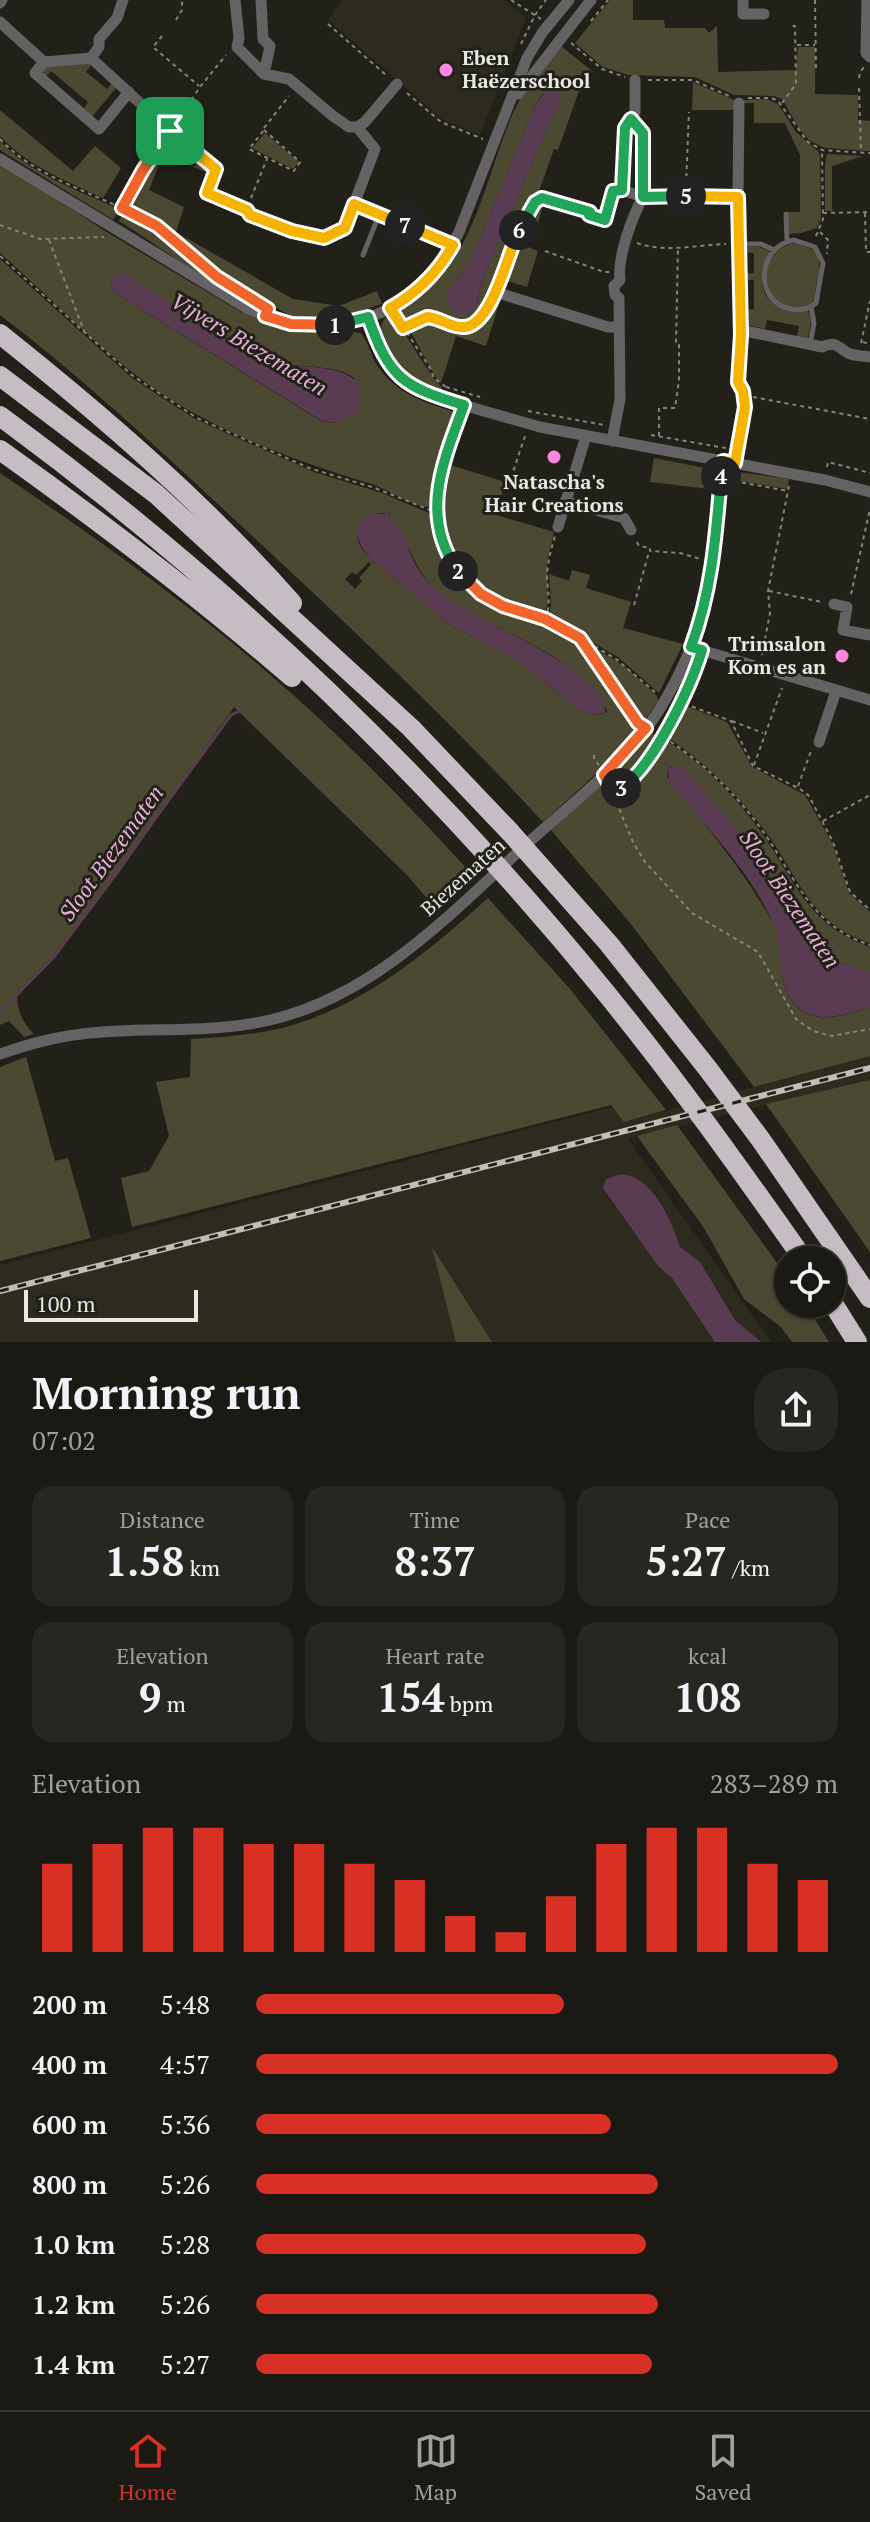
<!DOCTYPE html>
<meta charset="utf-8">
<style>
body{margin:0;font-family:"PT Serif",serif;background:#272621;color:#f1f3f6;height:100vh;display:flex;flex-direction:column;font-size:30px;white-space:nowrap}
*{box-sizing:border-box;margin:0}
p{font-size:26px;color:#9fa0a0}
.icon{flex:none;width:44px;height:44px;fill:none;stroke:currentColor;stroke-width:2;stroke-linecap:round;stroke-linejoin:round}
.map{position:relative;height:1342px;overflow:hidden}
.drawer{display:flex;flex-direction:column;background:#1a1913;flex:1}
.drawer>*{flex:none}
.tools{position:absolute;left:774px;top:1246px;display:grid;gap:16px}
.tools a{display:grid;place-items:center;width:72px;height:72px;border-radius:50%;background:#1a1913;box-shadow:0 2px 6px #0004,0 0 0 2px #383833;font-size:40px}
.scale{position:absolute;left:24px;bottom:20px;width:174px;box-sizing:border-box;padding-left:8px;border:4px solid #e9e9e3;border-top:0;font-size:22px;line-height:28px;white-space:nowrap;color:#e9e9e3;-webkit-text-stroke:6px #222119;paint-order:stroke}
.pin{position:absolute;display:grid;place-items:center;width:68px;height:68px;color:#fff;margin:-34px;border-radius:16px;box-shadow:0 4px 12px #0006}
.km{position:absolute;width:40px;height:40px;margin:-20px;border-radius:50%;background:#222;color:#fff;font-size:22px;line-height:40px;text-align:center}
.round{display:grid;place-items:center;flex:none;width:84px;height:84px;border-radius:32px;background:#272621}
.headline{display:flex;align-items:center;justify-content:space-between;height:136px;padding:0 32px}
h1{font-size:44px;font-weight:700;line-height:60px}
.stats{display:grid;grid-template-columns:repeat(3,1fr);gap:12px;height:136px;padding:8px 32px}
.stats div{display:grid;align-content:center;border-radius:20px;background:#272621;text-align:center}
.stats b{font-size:40px;font-weight:700}
.stats small{font-size:22px;font-weight:400}
.stats p{font-size:22px}
.chart{height:224px;padding:16px 32px}
.chart p{display:flex;justify-content:space-between}
.chart svg{width:100%;height:144px;margin-top:8px;stroke:#d93025;stroke-width:6}
ul{padding:0 32px;list-style:none;font-size:26px}
li{display:grid;grid-template-columns:128px 96px 1fr;align-items:center;height:60px}
li i{height:20px;border-radius:10px;background:#d93025}
.dock{display:flex;justify-content:space-around;align-items:center;height:112px;border-top:2px solid #383833;background:#1a1913;font-size:22px;color:#9fa0a0}
.dock a{display:grid;justify-items:center;gap:4px}
.dock .current{color:#d93025}
.map>svg:first-child{display:block}
.built{fill:#2c2b1d}
.green{fill:#4c4933;fill-rule:evenodd}
.water{fill:#593c51}
.lines{fill:none;stroke-linecap:round;stroke-linejoin:round}
.stream{stroke:#593c51;stroke-width:3}
.path{stroke:#84837c;stroke-width:2;stroke-dasharray:4 4;stroke-linecap:butt}
.service{stroke:#656264;stroke-width:5}
.minor{stroke:#656264;stroke-width:11}
.motorway{stroke:#c6bcc3;stroke-width:20}
.rail-casing{stroke:#bfbfb8;stroke-width:6}
.rail{stroke:#222119;stroke-width:3;stroke-dasharray:9;stroke-linecap:butt}
.split-1-casing{stroke:#fff;stroke-width:16}
.split-2-casing{stroke:#fff;stroke-width:16}
.split-3-casing{stroke:#fff;stroke-width:16}
.split-4-casing{stroke:#fff;stroke-width:16}
.split-5-casing{stroke:#fff;stroke-width:16}
.split-6-casing{stroke:#fff;stroke-width:16}
.split-7-casing{stroke:#fff;stroke-width:16}
.split-8-casing{stroke:#fff;stroke-width:16}
.split-1{stroke:#f0652b;stroke-width:10}
.split-2{stroke:#22a559;stroke-width:10}
.split-3{stroke:#f0652b;stroke-width:10}
.split-4{stroke:#22a559;stroke-width:10}
.split-5{stroke:#f5b400;stroke-width:10}
.split-6{stroke:#22a559;stroke-width:10}
.split-7{stroke:#f5b400;stroke-width:10}
.split-8{stroke:#f5b400;stroke-width:10}
.poi-dot{fill:#fe85e0;stroke:#222119;stroke-width:3}
.labels{text-anchor:middle;stroke-width:6;stroke-linejoin:round;paint-order:stroke}
.poi-label{font-size:20px;font-weight:bold;fill:#e9e9e3;stroke:#222119;text-anchor:start}
.street-label{font-size:20px;fill:#e9e9e3;stroke:#222119}
.water-label{font-size:22px;font-style:italic;fill:#e8b1d8;stroke:#222119}
</style>
<div class="map">
<svg width="870" height="1342" viewBox="0 0 870 1342">
<rect width="100%" height="100%" fill="#222119"/>
<!-- built -->
<path class="built" d="M342,0H504L526,18L480,135L443,120L328,20Z
M870,1056V1080L628,1139L771,1342H0V1265L612,1107L625,1122Z"/>
<!-- green -->
<path class="green" d="M610,0H633V20H664L665,28H705L709,33L717,26L718,72L796,70L798,47H815V94L858,95V120L870,121V151L825,148L810,141L800,130L782,99L774,96L734,95L695,77L628,75L603,67L575,43Z
M561,46L593,72L583,80L558,150L554,149L539,191L546,196L535,200L515,236L483,313C466,335 452,319 431,315L403,324L395,311C403,306 413,302 421,296C476,253 487,171 514,111C525,87 545,66 561,46ZM554,91L561,101L548,126L483,278L477,304L459,314L456,313L447,294L471,261L533,110L543,93Z
M89,63L91,65L86,72L107,89L112,83L117,87L90,119L82,112L88,102L51,71L45,77L43,72L46,67Z
M693,82L734,100V110H692Z
M766,99L778,104L796,132L818,151L820,156L821,219L817,228L801,233L788,234L787,212H800V155L785,123H754V103H741L744,100Z
M0,110L73,171L95,146L121,168L103,198C68,182 26,165 0,136Z
M265,133L299,162L293,169L252,148Z
M170,136L178,144L173,150L193,167L200,161L209,174L208,180L204,179L206,172L163,155L149,190L184,207L176,232L293,299L339,306L377,291L382,304L338,318H294L224,276L166,227L144,214L126,207L142,177Z
M0,141C31,174 79,191 119,209L113,220L0,150Z
M827,154L863,156L832,166V211H825V164Z
M0,162L105,231L241,312L290,329L327,332L347,329L348,332L361,333C368,342 370,352 375,362C393,393 426,404 459,413L438,478L433,506C418,511 388,489 372,484C300,463 217,432 155,389C99,350 51,298 0,253ZM127,276L260,361C286,368 337,363 354,378L355,411L335,423L321,421L113,292L110,280Z
M545,199L530,248L538,251L527,287L508,281L503,295L497,291L515,243L538,202Z
M124,211L156,228L211,274L260,306L259,308C208,283 162,248 119,221Z
M796,243L814,250C822,262 819,273 816,286C815,292 815,300 811,304C799,316 774,302 768,290C759,269 775,245 796,243Z
M744,247H759L770,251C752,290 765,311 808,310L811,320L808,339L797,337L799,326L767,320L765,329L748,325L741,318L744,310L754,309V280H744V274L754,273V253L744,252Z
M0,259L132,378L195,419L314,472L382,493L431,514L449,562L467,586L502,608L543,621L576,637L624,706L638,730L608,763L543,822C449,720 349,626 247,531C167,457 87,381 0,315ZM390,512L388,516C410,538 413,572 439,593C492,634 578,649 608,713L595,715L578,710L524,664L448,624L374,561L359,578L362,581L355,589L345,579L352,572L356,575L372,559C361,549 354,541 359,526L374,514Z
M497,297L501,298L486,346L456,336L441,383L436,378L408,327L429,319C448,321 467,339 483,319C489,312 491,303 497,297Z
M392,313C401,327 433,381 442,387L441,391C411,381 384,362 380,328L384,319Z
M654,458L705,468L711,476L710,489L650,482Z
M447,464L505,482L496,515L554,532L547,563L548,603L543,616C465,603 422,541 447,464Z
M738,472L789,479L787,489L729,479Z
M0,473C92,535 184,600 268,673C342,736 411,807 476,879L433,914L430,902L407,875L234,707C164,804 102,910 17,996C18,1013 23,1023 34,1034L24,1037L9,1021L0,1025Z
M572,570L590,575L586,588L631,602L623,628L683,644L659,693L618,657L549,617L551,604L549,574L569,581Z
M588,643L627,668L657,696L658,701L642,724Z
M681,704L727,722L752,767L805,795L832,843L849,893L870,912V943C809,924 798,874 763,828C734,791 703,761 664,735Z
M649,732C694,751 739,799 766,839C797,887 812,927 870,947V972C846,966 824,960 809,939L748,844L666,762L664,764L669,770L667,776L669,782C700,817 727,851 753,890C760,902 769,914 775,927C786,955 774,994 804,1012C824,1024 849,1013 870,1008V1056L754,1087L631,924L551,830L616,771Z
M488,898L570,989L666,1110L624,1122L611,1105L132,1227L121,1178L149,1171L169,1136L156,1082L190,1077L191,1039C221,1037 253,1035 282,1028C363,1007 428,952 488,898Z
M26,1057L55,1161L68,1158L91,1238L0,1261V1067Z
M870,1080V1252L766,1104Z
M677,1125L788,1278V1304H805L829,1342H792L781,1327L744,1299L704,1228L637,1136Z
M432,1247L492,1342H456Z"/>
<!-- water -->
<path class="water" d="M557,89L561,101L548,126L483,278L476,307L467,314L455,315L448,305L447,294L471,261L533,110L545,91Z
M119,273L128,274L129,277L260,361C287,370 352,360 360,389C362,398 358,406 357,413L339,423L322,421L113,292L110,280Z
M386,510L390,511L388,516C404,528 408,552 418,569C432,592 457,604 480,618C507,633 606,676 605,711L608,713L606,715L603,713L595,715L578,710L524,664L448,624L374,561L371,564L369,562L372,559C351,540 350,511 384,514Z
M666,762L671,768L678,766L684,769L743,836L818,950L836,962L870,972V1008C847,1013 821,1025 800,1009C774,988 786,951 773,923C749,869 705,826 668,781L669,770L664,764Z
M622,1174C654,1178 671,1220 680,1247L700,1262L735,1320L761,1342H715L672,1278L658,1266L603,1188L606,1179Z"/>
<g class="lines">
<!-- stream -->
<path class="stream" d="M0,1012L54,957L231,715L242,710"/>
<!-- path -->
<path class="path" d="M511,0L541,19
M815,0L816,69
M176,20L182,10V0
M591,21L608,0
M328,24L387,76
M162,36L153,47L199,86
M571,43L602,69L625,77
M521,44L535,15L546,0
M797,45H815
M859,78L860,72L864,67
M648,80H693L729,96
M859,88L861,151
M407,93L441,122L483,139
M748,98H772L778,101L808,142L822,150L870,153
M782,103L796,84L795,26H789
M178,120L200,87L226,55
M640,127L643,135V183
M264,128L289,96
M264,130L300,162L294,171L249,149Z
M0,139C38,180 100,194 147,221C170,234 190,255 210,272
M686,185L689,112
M251,198L267,159
M823,213L870,212
M865,213L866,252H870
M118,215L143,170L163,142
M0,225L40,239L104,237
M820,232L828,240L827,254
M816,236L823,219L822,153
M49,240L84,331
M637,243C666,253 696,245 726,244
M545,251L604,272H610
M0,256L133,376L197,418L309,468L375,488L435,512
M496,286L516,236L537,200L545,198L590,212L589,215L595,217
M398,319L430,368L434,378L446,387
M403,328C412,322 423,316 434,317C441,319 445,323 452,325C475,334 486,314 493,295
M863,342L870,344
M861,343L870,301
M446,387L480,397
M753,397L870,419
M528,411L604,425
M459,418C450,444 438,473 436,500C433,546 464,589 505,607C529,618 559,618 579,637C597,654 622,700 638,723
M651,435L737,450
M659,436V408H675L679,380V345L676,344L678,248
M738,449L744,404
M827,467L828,462L870,473
M511,478L525,436
M734,481L788,491L789,485
M637,542L639,546L650,548V551L680,553L700,559
M769,591L822,602
M851,594L870,509
M634,605L649,552
M545,619C552,603 547,591 547,574C548,561 551,549 555,536
M581,638L616,659L656,693
M762,655L770,613L768,591L788,491
M677,701L731,721L753,766L800,789L809,796L833,842L850,892L870,910
M732,721L763,733
M657,733C699,759 733,790 762,830C795,876 810,926 870,945
M594,755V759L600,766
M754,765L782,688
M798,786L811,751
M610,787L633,842L645,862L692,913L758,952L796,1019L813,1031L832,1036L870,1029
M614,793C623,787 632,782 639,774C657,752 689,690 698,663
M823,821L870,795"/>
<!-- service -->
<path class="service" d="M786,214L787,241
M794,240L815,247L823,263L816,303C809,309 801,311 791,309C753,302 757,246 794,240Z
M740,244H761L774,250
M363,255L379,215
M810,345L814,323L811,307"/>
<!-- minor -->
<path class="minor" d="M235,0L239,38L237,47L264,74L289,79L333,116L349,127H357L375,149L354,204
M261,0L263,39L270,46L264,74
M743,0V14H764
M867,0L866,53L870,57
M0,3L2,0
M0,22L44,62L91,58L176,136L216,169L207,193L247,210L250,215L292,231L324,238L345,228L354,204L453,245
M91,58L99,47V39L117,18L123,0
M44,62L35,73L99,129L129,92
M635,80V112L625,128L622,190L643,197H738L741,330L822,347C838,341 835,346 848,353C853,356 864,356 870,357
M518,94L591,0
M357,127L365,122L397,84
M0,159L248,309C336,344 417,320 459,232L527,58L542,33L569,0
M738,197L739,103
M605,220L613,191L622,190
M505,295L608,327H618
M368,317L381,353L394,372L413,387L442,399L540,427L825,480L870,492
M741,330L738,382L743,391
M612,441L620,399L619,298L615,295L614,286L620,280C617,258 632,217 643,197
M565,501L624,518L631,530
M558,527L586,436
M834,604L847,607L843,630L870,635
M691,647L870,700
M819,742L836,691
M0,1054C26,1045 54,1037 82,1034C146,1026 211,1035 274,1019C378,993 452,912 529,842C569,806 613,772 646,729C664,705 678,678 690,650C716,590 716,525 723,461"/>
<!-- motorway -->
<path class="motorway" d="M0,334C103,416 205,504 292,603
M0,376L156,494L411,728L511,833L609,944L708,1069L761,1140L870,1298
M0,416C225,581 430,777 606,993C676,1079 740,1169 804,1260
M0,450C101,522 198,596 292,677
M832,1302L857,1342"/>
<!-- rail casing -->
<g class="rail-casing">
<path id="rail" d="M0,1291L870,1068"/>
</g>
<!-- rail -->
<use href="#rail" class="rail"/>
</g>
<g class="lines">
<!-- split-1 casing -->
<g class="split-1-casing">
<path id="split-1" d="M170,131L143,170L122,208L157,226L217,277L268,309L265,316L291,324L335,325"/>
</g>
<!-- split-2 casing -->
<g class="split-2-casing">
<path id="split-2" d="M335,325L368,317C389,378 403,387 464,405C443,462 419,516 458,571"/>
</g>
<!-- split-3 casing -->
<g class="split-3-casing">
<path id="split-3" d="M458,571L481,594L503,606L545,619L580,638L638,723L646,728L604,775L614,793L621,788"/>
</g>
<!-- split-4 casing -->
<g class="split-4-casing">
<path id="split-4" d="M621,788C653,767 691,687 702,650L691,647C712,591 716,535 721,476"/>
</g>
<!-- split-5 casing -->
<g class="split-5-casing">
<path id="split-5" d="M686,196L738,197L741,335L738,382L743,391L745,407L735,463L723,461L721,476"/>
</g>
<!-- split-6 casing -->
<g class="split-6-casing">
<path id="split-6" d="M519,230L535,202L542,198L590,212L589,215L605,220L613,191L622,190L625,128L631,119L643,133V197L686,196"/>
</g>
<!-- split-7 casing -->
<g class="split-7-casing">
<path id="split-7" d="M405,225L453,245C438,272 417,293 390,308L403,328L427,317C441,318 451,328 464,327C492,326 508,253 519,230"/>
</g>
<!-- split-8 casing -->
<g class="split-8-casing">
<path id="split-8" d="M170,131L216,169L207,193L247,210L250,215L292,231L324,238L345,228L354,204L405,225"/>
</g>
<!-- split-1 -->
<use href="#split-1" class="split-1"/>
<!-- split-2 -->
<use href="#split-2" class="split-2"/>
<!-- split-3 -->
<use href="#split-3" class="split-3"/>
<!-- split-4 -->
<use href="#split-4" class="split-4"/>
<!-- split-5 -->
<use href="#split-5" class="split-5"/>
<!-- split-6 -->
<use href="#split-6" class="split-6"/>
<!-- split-7 -->
<use href="#split-7" class="split-7"/>
<!-- split-8 -->
<use href="#split-8" class="split-8"/>
</g>
<!-- markers -->
<g class="poi-dot">
<circle cx="446" cy="70" r="8"/>
<circle cx="554" cy="457" r="8"/>
<circle cx="842" cy="656" r="8"/>
</g>
<g class="labels">
<!-- poi labels -->
<g class="poi-label">
<text x="462" y="65">Eben<tspan x="462" dy="23">Haëzerschool</tspan></text>
<text x="554" y="489" text-anchor="middle">Natascha's<tspan x="554" dy="23">Hair Creations</tspan></text>
<text x="826" y="651" text-anchor="end">Trimsalon<tspan x="826" dy="23">Kom es an</tspan></text>
</g>
<!-- street labels -->
<g class="street-label">
<text transform="translate(463 877) rotate(-42)" y="7">Biezematen</text>
</g>
<!-- water labels -->
<g class="water-label">
<text transform="translate(249 344) rotate(31)" y="8">Vijvers Biezematen</text>
<text transform="translate(111 853) rotate(-54)" y="8">Sloot Biezematen</text>
<text transform="translate(790 899) rotate(56)" y="8">Sloot Biezematen</text>
</g>
</g>
</svg>
<div class="tools">
<a><svg class="icon" aria-label="locate" viewBox="0 0 24 24"><circle cx="12" cy="12" r="6"/><path d="M12 2v4M12 18v4M2 12h4M18 12h4"/></svg></a>
</div>
<div class="scale">100 m</div>
<div class="pin" style="left:170px;top:131px;background:#1e9e55"><svg class="icon" aria-label="arrive" viewBox="0 0 24 24"><path d="M6 21V4h12l-3 4 3 4H6"/></svg></div>
<b class="km" style="left:335px;top:325px">1</b>
<b class="km" style="left:458px;top:571px">2</b>
<b class="km" style="left:621px;top:788px">3</b>
<b class="km" style="left:721px;top:476px">4</b>
<b class="km" style="left:686px;top:196px">5</b>
<b class="km" style="left:519px;top:230px">6</b>
<b class="km" style="left:405px;top:225px">7</b>
</div>
<section class="drawer">
<div class="headline"><div><h1>Morning run</h1><p>07:02</p></div><a class="round"><svg class="icon" aria-label="share" viewBox="0 0 24 24"><path d="M12 15V3M7 8l5-5 5 5M5 13v7h14v-7"/></svg></a></div>
<div class="stats">
<div><p>Distance</p><b>1.58<small> km</small></b></div>
<div><p>Time</p><b>8:37</b></div>
<div><p>Pace</p><b>5:27<small> /km</small></b></div>
</div>
<div class="stats">
<div><p>Elevation</p><b>9<small> m</small></b></div>
<div><p>Heart rate</p><b>154<small> bpm</small></b></div>
<div><p>kcal</p><b>108</b></div>
</div>
<div class="chart"><p><span>Elevation</span>283–289 m</p>
<svg viewBox="0 0 160 44" preserveAspectRatio="none"><path d="M5 44V17M15 44V11M25 44V6M35 44V6M45 44V11M55 44V11M65 44V17M75 44V22M85 44V33M95 44V38M105 44V27M115 44V11M125 44V6M135 44V6M145 44V17M155 44V22"/></svg>
</div>
<ul>
<li><b>200 m</b>5:48<i style="width:53%"></i></li>
<li><b>400 m</b>4:57<i style="width:100%"></i></li>
<li><b>600 m</b>5:36<i style="width:61%"></i></li>
<li><b>800 m</b>5:26<i style="width:69%"></i></li>
<li><b>1.0 km</b>5:28<i style="width:67%"></i></li>
<li><b>1.2 km</b>5:26<i style="width:69%"></i></li>
<li><b>1.4 km</b>5:27<i style="width:68%"></i></li>
</ul>
</section>
<nav class="dock">
<a class="current"><svg class="icon" aria-label="home" viewBox="0 0 24 24"><path d="M3 11l9-7 9 7M6 9v11h12V9"/></svg>Home</a>
<a><svg class="icon" aria-label="map" viewBox="0 0 24 24"><path d="M3 6l6-2 6 2 6-2v14l-6 2-6-2-6 2zM9 4v14M15 6v14"/></svg>Map</a>
<a><svg class="icon" aria-label="saved" viewBox="0 0 24 24"><path d="M7 4h10v16l-5-4-5 4z"/></svg>Saved</a>
</nav>
